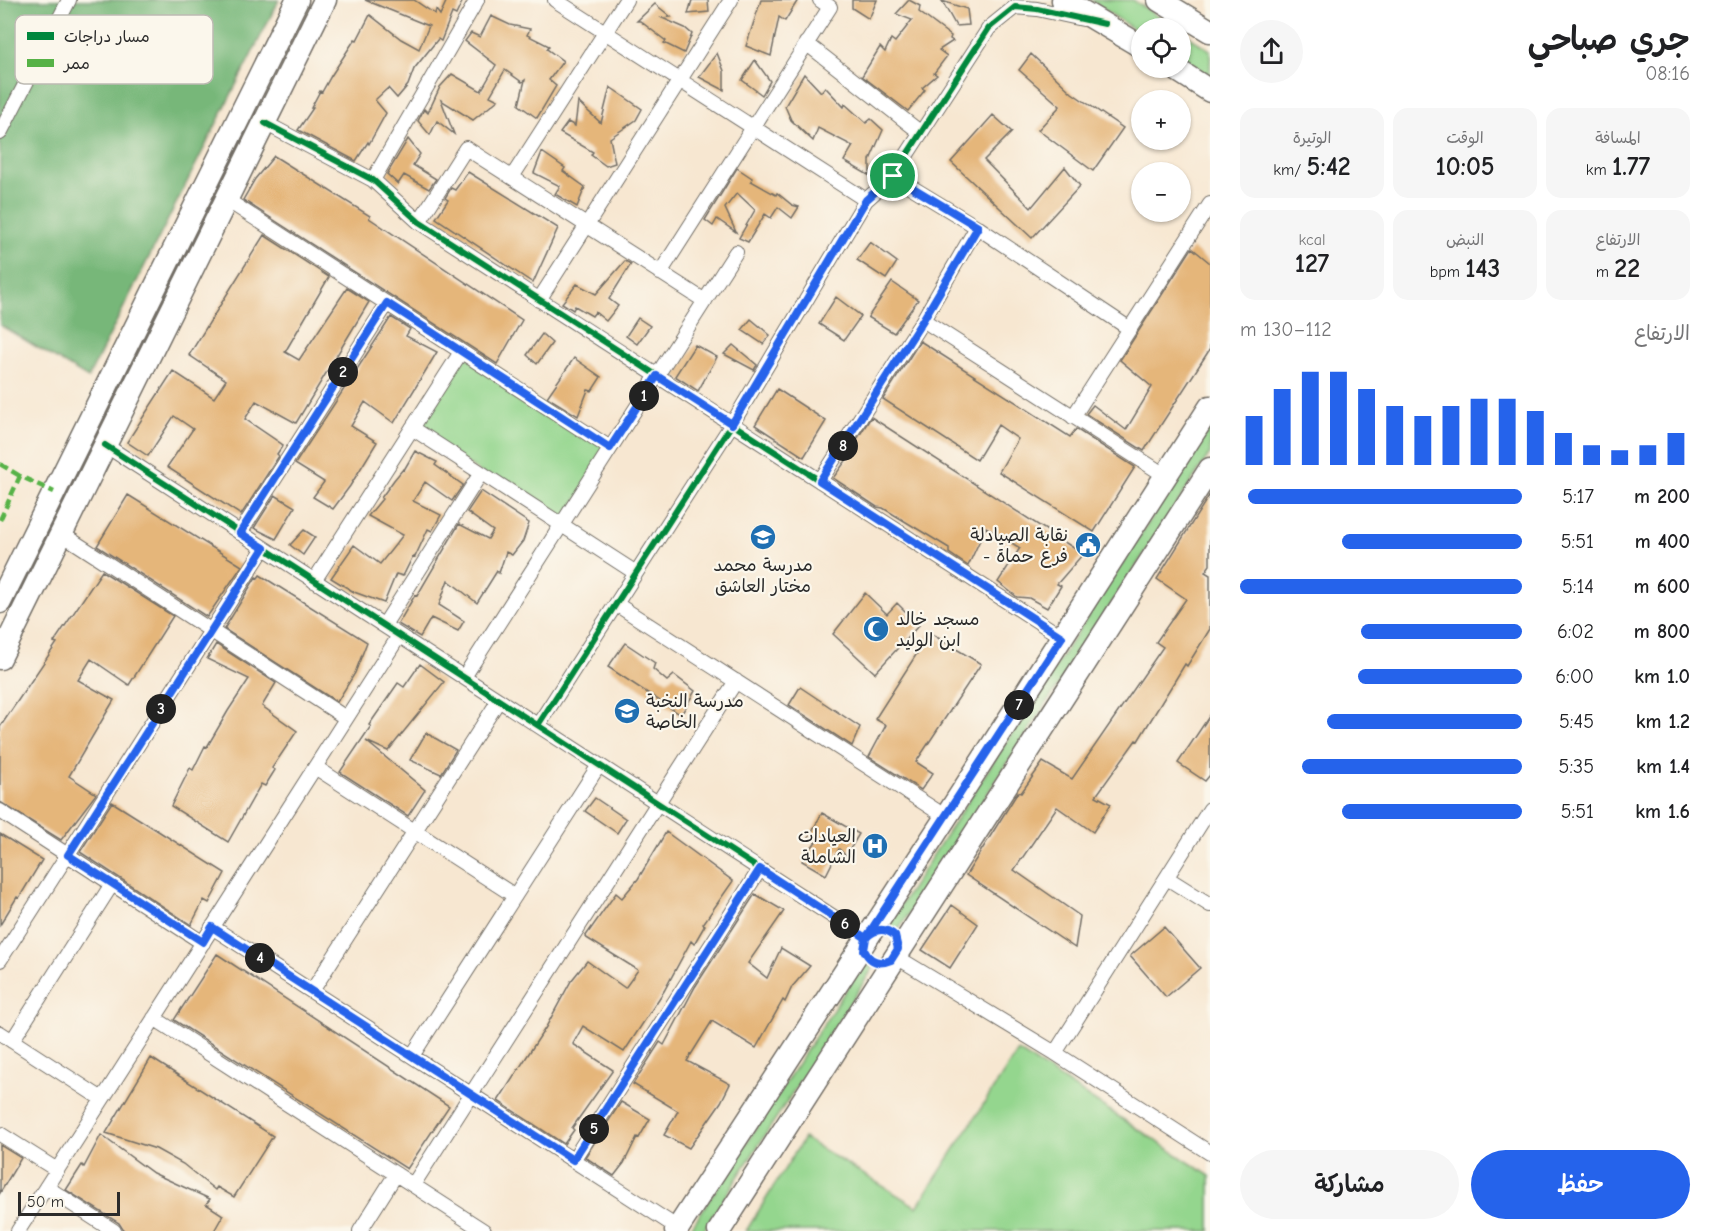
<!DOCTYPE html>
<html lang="ar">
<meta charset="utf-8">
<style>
body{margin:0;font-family:"Comic Neue","Playpen Sans Arabic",sans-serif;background:#f6f6f6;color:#202124;direction:rtl;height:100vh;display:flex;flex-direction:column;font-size:22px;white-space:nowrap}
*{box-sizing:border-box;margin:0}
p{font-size:20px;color:#757577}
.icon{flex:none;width:33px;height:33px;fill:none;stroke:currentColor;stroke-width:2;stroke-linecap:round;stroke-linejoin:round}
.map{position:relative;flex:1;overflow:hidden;direction:ltr}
.side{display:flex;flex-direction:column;background:#fff;width:510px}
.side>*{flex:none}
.controls{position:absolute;left:1131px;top:18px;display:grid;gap:12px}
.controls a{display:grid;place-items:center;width:60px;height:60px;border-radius:50%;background:#fff;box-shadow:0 2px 4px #0004;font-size:30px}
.scale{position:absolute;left:18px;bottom:15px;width:102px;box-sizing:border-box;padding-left:6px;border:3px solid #2b2b2b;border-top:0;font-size:16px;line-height:21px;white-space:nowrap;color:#2b2b2b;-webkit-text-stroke:4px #fbf7ec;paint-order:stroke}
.pin{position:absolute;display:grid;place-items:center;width:51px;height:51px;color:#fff;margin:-26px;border:3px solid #fff;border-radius:50%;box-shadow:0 2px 6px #0007}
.km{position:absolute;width:30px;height:30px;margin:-15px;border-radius:50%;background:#222;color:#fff;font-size:16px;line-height:30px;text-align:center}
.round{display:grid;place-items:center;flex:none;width:63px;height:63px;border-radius:32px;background:#f6f6f6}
.head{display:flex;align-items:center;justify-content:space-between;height:102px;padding:0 30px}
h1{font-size:33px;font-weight:600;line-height:45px}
.metrics{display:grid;grid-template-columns:repeat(3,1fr);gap:9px;height:102px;padding:6px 30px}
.metrics div{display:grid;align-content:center;border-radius:15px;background:#f6f6f6;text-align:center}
.metrics b{font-size:26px;font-weight:600}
.metrics small{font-size:16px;font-weight:400}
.metrics p{font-size:16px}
.chart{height:168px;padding:12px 30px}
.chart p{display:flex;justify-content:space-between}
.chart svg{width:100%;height:108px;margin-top:6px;stroke:#2563eb;stroke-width:6}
.cta{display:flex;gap:12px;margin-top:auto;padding:12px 30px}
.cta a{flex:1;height:69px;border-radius:36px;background:#2563eb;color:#fff;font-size:24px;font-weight:600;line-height:69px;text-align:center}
.cta a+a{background:#f6f6f6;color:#202124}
ul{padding:0 30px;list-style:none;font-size:20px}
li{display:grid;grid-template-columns:96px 72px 1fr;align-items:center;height:45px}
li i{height:15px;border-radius:8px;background:#2563eb}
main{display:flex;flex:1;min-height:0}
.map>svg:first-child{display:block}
.green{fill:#94d68e;stroke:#60805c;stroke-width:1.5}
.forest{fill:#77b779;stroke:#517152;stroke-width:1.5}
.building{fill:#e5b67a}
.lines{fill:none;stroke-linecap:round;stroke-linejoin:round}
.minor-casing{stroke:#726d65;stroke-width:16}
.primary-casing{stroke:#726d65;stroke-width:25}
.minor{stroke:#fff;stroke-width:14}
.primary{stroke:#fff;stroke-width:22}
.quiet{stroke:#56b246;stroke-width:4.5;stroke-dasharray:9 4.5;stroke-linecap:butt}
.cycleway-casing{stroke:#fbf7ec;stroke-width:10}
.cycleway{stroke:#00873e;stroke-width:6}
.route-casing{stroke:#fff;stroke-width:12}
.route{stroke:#2563eb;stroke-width:8}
.labels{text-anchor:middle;stroke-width:4.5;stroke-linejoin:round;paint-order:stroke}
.poi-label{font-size:18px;fill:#2b2b2b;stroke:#fbf7ec;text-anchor:end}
.key{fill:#fbf7ec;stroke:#bdbab2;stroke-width:1.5}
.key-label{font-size:16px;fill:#2b2b2b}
</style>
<main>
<section class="side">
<div class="head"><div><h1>جري صباحي</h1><p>08:16</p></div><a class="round"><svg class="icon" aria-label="share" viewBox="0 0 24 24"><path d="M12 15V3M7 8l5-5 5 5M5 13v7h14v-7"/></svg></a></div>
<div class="metrics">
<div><p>المسافة</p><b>1.77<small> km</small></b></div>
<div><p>الوقت</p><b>10:05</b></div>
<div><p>الوتيرة</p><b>5:42<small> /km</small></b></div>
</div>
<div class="metrics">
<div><p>الارتفاع</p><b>22<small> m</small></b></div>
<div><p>النبض</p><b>143<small> bpm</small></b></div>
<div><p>kcal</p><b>127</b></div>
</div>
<div class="chart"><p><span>الارتفاع</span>112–130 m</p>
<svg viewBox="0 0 160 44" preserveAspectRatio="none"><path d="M5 44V24M15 44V13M25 44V6M35 44V6M45 44V13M55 44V20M65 44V24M75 44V20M85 44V17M95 44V17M105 44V22M115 44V31M125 44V36M135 44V38M145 44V36M155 44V31"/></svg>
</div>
<ul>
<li><b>200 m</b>5:17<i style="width:97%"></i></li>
<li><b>400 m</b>5:51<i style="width:64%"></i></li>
<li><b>600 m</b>5:14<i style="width:100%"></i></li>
<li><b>800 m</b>6:02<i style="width:57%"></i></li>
<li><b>1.0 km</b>6:00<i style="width:58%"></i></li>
<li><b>1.2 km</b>5:45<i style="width:69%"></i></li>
<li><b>1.4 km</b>5:35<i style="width:78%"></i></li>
<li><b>1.6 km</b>5:51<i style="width:64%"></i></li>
</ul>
<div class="cta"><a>حفظ</a><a>مشاركة</a></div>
</section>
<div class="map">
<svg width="1210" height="1231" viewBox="0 0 1210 1231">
<rect width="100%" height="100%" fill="#fbf7ec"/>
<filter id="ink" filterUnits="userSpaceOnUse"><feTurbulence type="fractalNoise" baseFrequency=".0167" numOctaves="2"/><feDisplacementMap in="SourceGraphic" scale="12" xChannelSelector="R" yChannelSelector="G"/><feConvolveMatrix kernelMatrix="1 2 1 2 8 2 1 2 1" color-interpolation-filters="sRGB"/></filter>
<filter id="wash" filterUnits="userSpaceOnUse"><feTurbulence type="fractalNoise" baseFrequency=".008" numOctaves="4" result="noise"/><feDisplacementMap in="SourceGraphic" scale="24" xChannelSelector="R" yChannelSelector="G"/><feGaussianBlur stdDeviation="1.35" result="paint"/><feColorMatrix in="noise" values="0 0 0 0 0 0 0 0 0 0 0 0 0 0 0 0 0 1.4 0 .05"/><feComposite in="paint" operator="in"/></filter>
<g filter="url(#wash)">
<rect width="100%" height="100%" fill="#f7e7d1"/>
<!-- green -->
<path class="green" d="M1090,0H1133L1176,28H1142L1141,34Z
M1180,31L1210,50V80L1181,60Z
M461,352L610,448L561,525L412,428Z
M1210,428V453L897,932L887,926Z
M864,962L873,968L703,1231H689Z
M1018,1051L1210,1176V1231H746L804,1138L917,1207Z"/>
<!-- forest -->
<path class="forest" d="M0,0H279L88,378L0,325Z"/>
<g id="blocks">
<!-- building -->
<path class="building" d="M365,0H414L435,14L436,10L440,15L447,0H463L456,15L452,13L441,41L438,39L414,69L408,85L397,98L388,88L375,100L386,113L369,144L368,142L356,161L298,130L313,108H311L320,91L322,92L331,76L355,39L357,40L370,15L401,39L419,49L429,26Z
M692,0H708L709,12L688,14Z
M761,0H798L785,21L779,17L771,56L746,46Z
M852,0H877L869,19L852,8Z
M909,0L920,6L919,12L951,36L950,39L953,41L939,50L947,56L934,73L937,75L922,88L925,90L908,111L862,76L880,47L885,52L891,39L895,42L912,20L896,14Z
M942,1L967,9L969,25L956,26Z
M655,4L671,17L662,18L685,28L692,34L684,53L664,43L666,41L640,21H637Z
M491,16L510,25L530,29L527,35L549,46L547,49L563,61L549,80L556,86L537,118L519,105L525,80L522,82L505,70L490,96L498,100L473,120L441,100L454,134L437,121L430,135L418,121L424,109L428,113L440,87L452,74L481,91L496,65L465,41L471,33L480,37Z
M717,53L724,71V90L699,77Z
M1031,54L1072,93L1123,128L1093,171L1038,130L1060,106L1019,70Z
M755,60L770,81L762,95L742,80Z
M804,74L821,92L825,87L844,107L845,104L866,123L871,119L883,130L870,160V176L844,161L853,146L818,128L813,141L791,120L785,106Z
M610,87L642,109L636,120L610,138L615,163L606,166L591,155L593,152L560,133L568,122L575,126L578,102L601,123Z
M993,115L1012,132L984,160L1031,208L1065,167L1080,186L1032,238L951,162Z
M408,139L420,154L413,165L436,179L429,189L404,175L398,184L387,174Z
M542,152L565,168L563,171L585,187L577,207L555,194L560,186L534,173Z
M274,156L370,216L369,218L522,320L497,364L243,200L255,179Z
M737,168L752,178L751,181L776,195L777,193L792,205L799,207L792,218L778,207L771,218L765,214L748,242L739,238L755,210L737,193L725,208L736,232L717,219L713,226L705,220Z
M468,172L558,228L533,283L436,218L448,200L445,198L451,188L455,190Z
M264,235L329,277L285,352L299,360L347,288L369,302L296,423L256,401L245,419L283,445L277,454L279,456L241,515L167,467L193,429L174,416L148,456L127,442L173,371L214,398L226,380L189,355Z
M870,242L897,262L886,279L857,260Z
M1192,248L1210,263V349L1144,451L1086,414L1093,405L1126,430L1152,387L1120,360Z
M625,261L631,264L609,299L618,306L606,321L595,312L592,316L575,306L573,310L562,303L577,284L596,294Z
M892,282L918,300L894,333L868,317Z
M836,297L861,316L844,340L819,324Z
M391,317L410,329L406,336L437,352L394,423L365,402L351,426L377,442L350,486L333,509L313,497L324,482L295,464Z
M638,318L650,326L637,344L626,336Z
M751,319L770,335L763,344L742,330Z
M542,334L552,343L537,364L527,355Z
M920,341L1070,437L1076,429L1135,467L1094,532L999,472L1018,439L998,425L977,460L883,399Z
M695,345L717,357L698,391L675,376Z
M733,345L757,365L754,370L724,354Z
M574,358L601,377L592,391L588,390L578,416L547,397Z
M777,389L826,421L804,457L755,425Z
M871,417L1083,554L1057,584L1061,586L1047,608L1029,598L1017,597L998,582L1020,548L986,527L968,566L949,553V548L883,508L877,507L833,478L857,446L854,444Z
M415,451L437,462L435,465L463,485L452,501L425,482L413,501L441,515L432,531L428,529L415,557L413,556L403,576L396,574L384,603L354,592L331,578L354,545L380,564L403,535L368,516L382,499L381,498L394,480L403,469L404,470Z
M481,491L529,523L523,541L512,555L506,552L499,573L497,571L477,603L448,580L439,605L464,621L458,631L431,618L420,637L398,624L415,595L417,596L459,524L488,539L493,531L467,512Z
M1210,494V565L1205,572L1210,575V629L1187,666L1185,664L1138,741L1136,740L1096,796L1111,804L1093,832L1057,807L1014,870L1080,916L1075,948L966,875L1018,792L1021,793L1043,762L1072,779L1163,647L1156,642L1186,599L1157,579Z
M128,495L242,566L207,617L97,546Z
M275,495L295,507L276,539L254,528Z
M304,530L315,537L303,555L290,545Z
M102,571L173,616L129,685L91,659L78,680L114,700L69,776L96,794L61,840L0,802V727L57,643L54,642Z
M260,575L367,642L355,673L337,702L224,629L256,577L258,578Z
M865,593L887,614L897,603L919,625L875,673L833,634Z
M930,633L981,664L916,762L933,773L921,790L869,757L886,725L875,719Z
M625,643L655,663L653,669L667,681L674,675L695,691L681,715L608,667Z
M216,644L276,683L262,706L297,731L272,768L275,770L265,786L261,784L228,842L171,806L190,768L193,770L205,746L207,747L228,711L249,679L207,659Z
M420,664L444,682L388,751L366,741L425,790L408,816L340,772L371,726L369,725L398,683L404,687Z
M800,687L860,727L852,746L789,705Z
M1210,715V775L1205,781L1178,763Z
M426,733L456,750L441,774L410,760Z
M595,798L626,819L617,833L585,811Z
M112,802L225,873L209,903L204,900L191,925L80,852Z
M822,813L859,834L846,856L839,849L826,875L802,861L817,840L809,837Z
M666,832L733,881L703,924L705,925L694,944L691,941L664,991L624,1052L583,1026L573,1044L613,1070L572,1128L574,1130L564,1144L498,1101L546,1027L571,981L587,961L625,988L638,970L585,937L616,893L622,898L638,879Z
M0,834L42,860L19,898L17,897L0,925Z
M755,894L784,911L748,963L767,978L781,948L810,966L792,987L785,1002L783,1000L756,1048L712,1021L687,1061L730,1084L721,1102L689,1148L664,1135L678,1111L633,1084L660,1042L664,1045L695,987Z
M952,905L978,924L950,968L922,950Z
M1164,927L1200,968L1166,997L1130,956Z
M217,954L449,1106L407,1169L174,1020Z
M151,1058L273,1136L234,1197L217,1187L215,1190L183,1164L156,1149L106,1133Z
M621,1102L650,1119L639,1138L637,1137L624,1163L614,1176L585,1157Z
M101,1135L153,1173L210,1199L206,1204L223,1215L214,1231H124L119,1223L66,1190L82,1165L84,1167Z
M0,1145L21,1158L0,1193Z"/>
</g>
</g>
<g filter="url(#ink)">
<use href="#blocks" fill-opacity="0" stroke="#726d65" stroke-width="1.5"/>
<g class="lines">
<!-- minor casing -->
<g class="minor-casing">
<path id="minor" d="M555,0L866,200
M806,43L921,133
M265,123L373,180L419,222L1062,637
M0,133L69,0
M893,176L977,227L1130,329
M512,177L626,0
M373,180L477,0
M227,200L610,448
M419,222L466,148L705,301
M660,273L830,7L820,0
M539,300L731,0
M923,320L1166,476
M1073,417L1210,204
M412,428L636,573
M105,445L866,938
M820,481L923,320L977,227
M240,533L387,304
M62,534L346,718
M314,581L461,352
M616,604L946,817
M384,625L481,473
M464,677L736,252
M538,725L732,424L866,200L893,176L989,28L1015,7L1037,9L1083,19
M315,767L515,896
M0,811L203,943
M1167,878L1210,905
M212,927L678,1228
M895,956L1055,1053L1210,1153
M0,960L264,548
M312,991L499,700
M154,1018L484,1231
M0,1033L102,1099
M12,1041L112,884
M1055,1053L1210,809
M412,1056L599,765
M0,1134L57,1170
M573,1160L760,869
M413,1185L736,681
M46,1187L114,1231
M18,1231L399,636
M360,1231L396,1174"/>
</g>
<!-- primary casing -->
<g class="primary-casing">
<path id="primary" d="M1063,0L1142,47
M1159,0L1210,31
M1174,68L1210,91
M0,602L297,0
M0,658L325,0
M676,1231L946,817L1210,407
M719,1231L1210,469"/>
</g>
<!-- minor -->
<use href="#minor" class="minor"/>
<!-- primary -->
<use href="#primary" class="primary"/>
<!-- quiet -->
<path class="quiet" d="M0,464L20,476
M0,520L20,476L54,492"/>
<!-- cycleway casing -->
<g class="cycleway-casing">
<path id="cycleway" d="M265,123L373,180L419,222L1062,637
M105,445L866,938
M538,725L732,424L866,200L893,176L989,28L1015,7L1037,9L1105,24"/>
</g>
<!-- cycleway -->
<use href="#cycleway" class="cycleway"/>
</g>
</g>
<g class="lines" filter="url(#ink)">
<!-- route casing -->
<g class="route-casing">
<path id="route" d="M893,176L866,200L732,424L657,376L610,448L387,303L240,533L264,548L68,855L203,942L212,927L573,1160L760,869L866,938L864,950C870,962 879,965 891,960L898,949L895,936C885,927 875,928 866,938L1062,637L820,481L923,320L978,227L893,176"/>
</g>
<!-- route -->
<use href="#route" class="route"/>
</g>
<!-- icons -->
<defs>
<g id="school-disc" transform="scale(1.35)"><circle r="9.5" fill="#1f6fb2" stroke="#fbf7ec"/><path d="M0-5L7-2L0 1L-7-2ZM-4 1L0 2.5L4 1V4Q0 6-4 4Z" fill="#fff"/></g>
<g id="civic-disc" transform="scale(1.35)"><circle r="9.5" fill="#1f6fb2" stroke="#fbf7ec"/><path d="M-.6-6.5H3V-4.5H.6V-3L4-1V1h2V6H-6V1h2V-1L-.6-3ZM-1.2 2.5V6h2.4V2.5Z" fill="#fff"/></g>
<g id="mosque-disc" transform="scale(1.35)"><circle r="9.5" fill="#1f6fb2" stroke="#fbf7ec"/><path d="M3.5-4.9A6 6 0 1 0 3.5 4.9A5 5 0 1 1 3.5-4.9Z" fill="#fff"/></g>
<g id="hospital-disc" transform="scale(1.35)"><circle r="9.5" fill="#1f6fb2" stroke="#fbf7ec"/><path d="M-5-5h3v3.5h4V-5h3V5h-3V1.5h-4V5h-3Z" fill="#fff"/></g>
</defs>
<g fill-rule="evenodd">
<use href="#school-disc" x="763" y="537"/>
<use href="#civic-disc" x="1088" y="545"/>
<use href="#mosque-disc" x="876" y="629"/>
<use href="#school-disc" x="627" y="711"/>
<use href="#hospital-disc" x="875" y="846"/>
</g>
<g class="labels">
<!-- poi labels -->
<g class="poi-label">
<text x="1068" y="541">نقابة الصيادلة<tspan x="1068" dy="21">- فرع حماة</tspan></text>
<text x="763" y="571" text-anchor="middle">مدرسة محمد<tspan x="763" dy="21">مختار العاشق</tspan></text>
<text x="896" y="625" text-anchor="start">مسجد خالد<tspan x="896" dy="21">ابن الوليد</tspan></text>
<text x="646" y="707" text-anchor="start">مدرسة النخبة<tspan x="646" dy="21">الخاصة</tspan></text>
<text x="856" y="842">العيادات<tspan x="856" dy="21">الشاملة</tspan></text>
</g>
</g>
<!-- legend -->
<rect x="15" y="15" width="198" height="69" rx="9" class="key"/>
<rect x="27" y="32" width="27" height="8" fill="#00873e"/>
<rect x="27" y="59" width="27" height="8" fill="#56b246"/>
<g class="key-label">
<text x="64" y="42">مسار دراجات</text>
<text x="64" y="69">ممر</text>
</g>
</svg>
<div class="controls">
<a><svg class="icon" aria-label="locate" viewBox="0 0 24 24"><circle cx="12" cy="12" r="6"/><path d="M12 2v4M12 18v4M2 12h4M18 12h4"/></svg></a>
<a>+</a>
<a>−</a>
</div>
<div class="scale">50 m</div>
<div class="pin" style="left:893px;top:176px;background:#1e9e55"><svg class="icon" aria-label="arrive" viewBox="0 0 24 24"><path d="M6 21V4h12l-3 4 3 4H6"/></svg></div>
<b class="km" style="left:644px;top:396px">1</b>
<b class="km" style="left:343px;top:372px">2</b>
<b class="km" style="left:161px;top:709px">3</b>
<b class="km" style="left:260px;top:958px">4</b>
<b class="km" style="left:594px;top:1129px">5</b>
<b class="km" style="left:845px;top:924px">6</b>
<b class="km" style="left:1019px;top:705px">7</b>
<b class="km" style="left:843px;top:446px">8</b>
</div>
</main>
